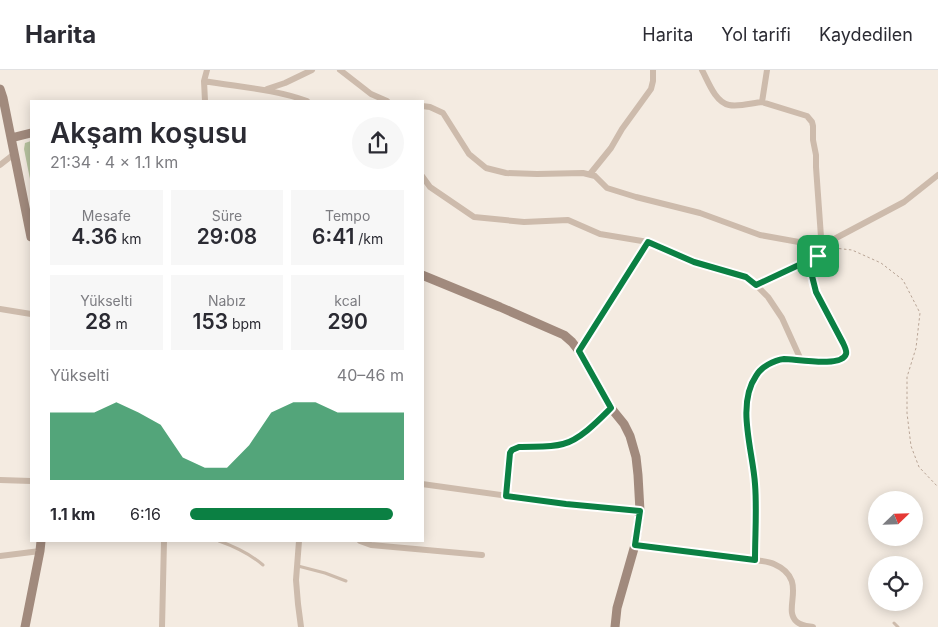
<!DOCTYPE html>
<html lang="tr">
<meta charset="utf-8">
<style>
body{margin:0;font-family:Inter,sans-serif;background:#f7f7f7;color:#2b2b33;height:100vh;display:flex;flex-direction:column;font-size:19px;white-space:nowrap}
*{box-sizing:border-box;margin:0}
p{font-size:16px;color:#7c7c81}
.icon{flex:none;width:28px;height:28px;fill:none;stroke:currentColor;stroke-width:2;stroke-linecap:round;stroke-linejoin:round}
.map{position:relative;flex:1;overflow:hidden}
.panel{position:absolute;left:30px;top:30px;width:394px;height:442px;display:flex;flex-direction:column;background:#fff;border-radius:0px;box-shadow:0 2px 12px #0003}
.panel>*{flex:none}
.needle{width:32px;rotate:67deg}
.tools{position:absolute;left:868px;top:421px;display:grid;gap:10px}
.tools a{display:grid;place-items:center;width:55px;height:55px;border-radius:50%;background:#fff;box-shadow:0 2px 12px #0003;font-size:25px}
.pin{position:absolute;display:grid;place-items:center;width:42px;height:42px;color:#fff;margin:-21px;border-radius:10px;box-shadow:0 2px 8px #0006}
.round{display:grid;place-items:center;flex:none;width:52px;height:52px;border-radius:26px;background:#f7f7f7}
.head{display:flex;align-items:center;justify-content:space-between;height:85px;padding:0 20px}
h1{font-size:28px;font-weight:600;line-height:38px}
.metrics{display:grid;grid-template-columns:repeat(3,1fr);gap:8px;height:85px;padding:5px 20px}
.metrics div{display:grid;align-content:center;border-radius:0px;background:#f7f7f7;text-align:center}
.metrics b{font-size:21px;font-weight:600}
.metrics small{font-size:14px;font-weight:400}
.metrics p{font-size:14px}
.chart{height:140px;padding:10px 20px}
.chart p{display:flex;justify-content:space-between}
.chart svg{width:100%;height:90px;margin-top:5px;fill:#0b8043;opacity:.7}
ul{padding:0 20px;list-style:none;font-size:16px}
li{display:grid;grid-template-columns:80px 60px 1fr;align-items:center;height:38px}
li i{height:12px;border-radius:6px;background:#0b8043}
header{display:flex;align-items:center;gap:30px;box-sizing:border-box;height:70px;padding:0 25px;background:#fff;border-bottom:1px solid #e1e1e2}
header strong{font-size:24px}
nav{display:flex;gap:28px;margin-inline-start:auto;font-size:18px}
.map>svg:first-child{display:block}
.green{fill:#b8c4a0}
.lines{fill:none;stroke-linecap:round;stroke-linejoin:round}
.path{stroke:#b9a596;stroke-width:1;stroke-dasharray:2.5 2.5;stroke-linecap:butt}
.lane{stroke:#cdbbac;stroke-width:3}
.street{stroke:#cdbbac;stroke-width:6}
.secondary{stroke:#a18a7d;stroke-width:9}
.route-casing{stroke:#fff;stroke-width:10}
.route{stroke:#0b8043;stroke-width:6}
</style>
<header>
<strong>Harita</strong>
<nav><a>Harita</a><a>Yol tarifi</a><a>Kaydedilen</a></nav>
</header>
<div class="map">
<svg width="938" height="557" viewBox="0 0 938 557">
<rect width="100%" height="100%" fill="#f4ebe1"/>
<!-- green -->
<path class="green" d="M31,71V114L24,79L25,73Z"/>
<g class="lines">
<!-- path -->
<path class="path" d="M834,178L852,180L881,193L903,210L920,243L916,278L907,307V343L911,376L919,397L938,417"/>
<!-- lane -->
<path class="lane" d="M219,471C236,477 250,484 263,495
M298,496L325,503L346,511
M894,553L898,557"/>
<!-- street -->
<path class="street" d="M340,0L371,24L387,31
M702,0C708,11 715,32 729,35C739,37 752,33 762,32
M767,0L762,32L807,46L812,52L813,56V70L816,85V97L821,167L818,186L811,206L816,222L843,273C845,277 847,282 845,286C841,296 810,291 801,290
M204,11C238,17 274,19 307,31
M267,19L285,13L312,0
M205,31L204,11L207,0
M422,36L430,37L443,43L469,84L486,98L506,103L537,104L583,103L595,106L607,118L636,127L700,143L760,165L821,176L904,132L938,105
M0,95L14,84
M590,104L611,78L622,59L651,19L653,11V0
M422,106L430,117L474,147L524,152L568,150L600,164L648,172L694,192L746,207L756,215L768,227L782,248L801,290C795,290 787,288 782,290C726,301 753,376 755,413C757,439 755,465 755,490
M756,215L818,186
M0,239L31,244
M579,281L648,172
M0,410L31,411
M422,414L566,434L640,441
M506,425L510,383L513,380L519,377C533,376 549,378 563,374C580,370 599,350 611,338
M299,471L296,510L298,534L301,557
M360,471L371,475L482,485
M635,475L755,490C761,491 768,491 774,494C810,510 781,539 797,552C802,556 807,556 813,557
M0,486L40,481
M162,557L164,471"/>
<!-- secondary -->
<path class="secondary" d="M0,19L3,28L31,167
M11,68L31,63
M422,205L500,237L564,265L572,272L579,281L611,338L624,354L630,366L636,387L638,405L640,441L635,475L617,538L615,557
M25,557L40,481L41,471"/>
</g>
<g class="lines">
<!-- route casing -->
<g class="route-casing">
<path id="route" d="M648,172L694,192L746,207L756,215L818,186L812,206L816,222L843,273C845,277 847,281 846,284C842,298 796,289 784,289C774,290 761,297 756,306C736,335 753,381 755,414C757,439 755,465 755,490L635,475L640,441L566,434L506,426L510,383L512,380L519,377C533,376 549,378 563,374C580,370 599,350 611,338L579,281Z"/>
</g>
<!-- route -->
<use href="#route" class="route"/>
</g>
</svg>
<div class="tools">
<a><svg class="needle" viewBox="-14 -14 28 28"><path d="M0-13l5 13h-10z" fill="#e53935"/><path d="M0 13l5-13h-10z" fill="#7c7c81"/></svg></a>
<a><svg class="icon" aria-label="locate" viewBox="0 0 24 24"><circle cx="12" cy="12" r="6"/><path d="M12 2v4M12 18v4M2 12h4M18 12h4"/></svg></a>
</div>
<div class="pin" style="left:818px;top:186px;background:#1e9e55"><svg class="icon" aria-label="arrive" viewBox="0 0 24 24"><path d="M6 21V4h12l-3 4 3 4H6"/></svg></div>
<section class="panel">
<div class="head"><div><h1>Akşam koşusu</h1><p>21:34 · 4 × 1.1 km</p></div><a class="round"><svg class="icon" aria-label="share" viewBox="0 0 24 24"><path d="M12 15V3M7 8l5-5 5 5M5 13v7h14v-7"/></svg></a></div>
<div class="metrics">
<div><p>Mesafe</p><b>4.36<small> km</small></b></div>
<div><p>Süre</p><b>29:08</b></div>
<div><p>Tempo</p><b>6:41<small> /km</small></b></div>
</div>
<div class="metrics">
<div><p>Yükselti</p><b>28<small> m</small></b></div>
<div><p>Nabız</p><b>153<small> bpm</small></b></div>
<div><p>kcal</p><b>290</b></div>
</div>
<div class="chart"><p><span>Yükselti</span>40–46 m</p>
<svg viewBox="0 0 160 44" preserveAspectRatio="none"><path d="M0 44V11L10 11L20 11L30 6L40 11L50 17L60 33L70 38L80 38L90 27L100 11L110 6L120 6L130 11L140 11L150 11L160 11V44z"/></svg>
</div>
<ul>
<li><b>1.1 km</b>6:16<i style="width:95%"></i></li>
</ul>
</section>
</div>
